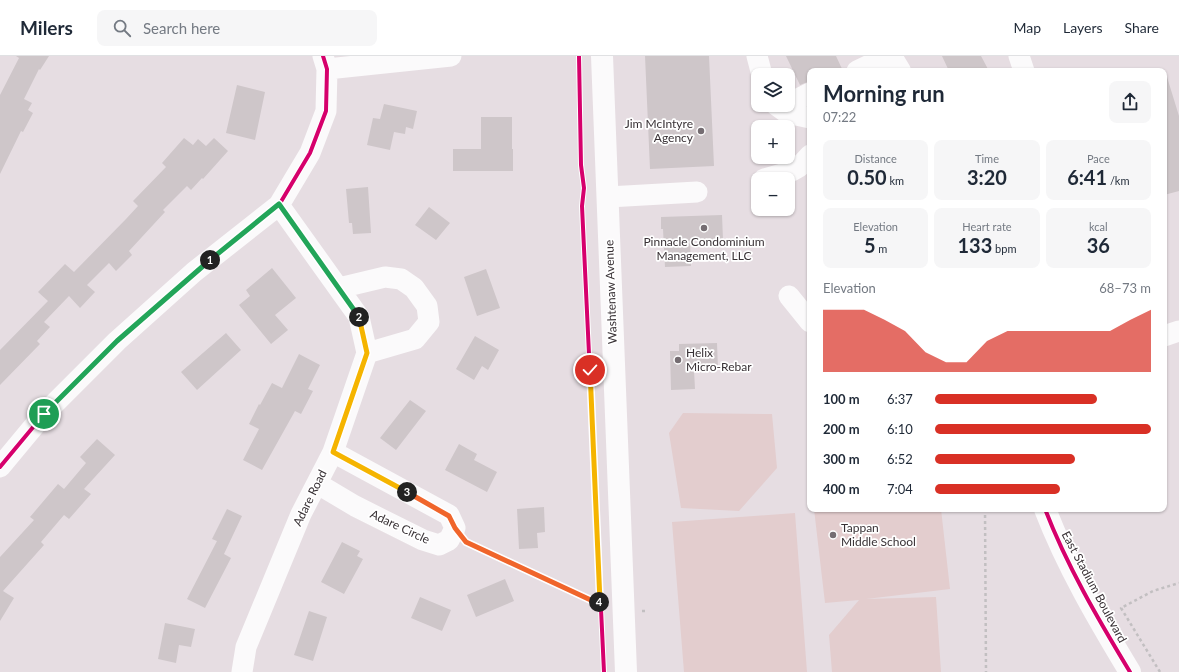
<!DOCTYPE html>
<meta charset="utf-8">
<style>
body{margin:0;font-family:Lato,sans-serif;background:#f6f6f7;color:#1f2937;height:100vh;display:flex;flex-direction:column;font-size:15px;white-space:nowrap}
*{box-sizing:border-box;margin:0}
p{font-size:13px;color:#747a83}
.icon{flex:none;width:22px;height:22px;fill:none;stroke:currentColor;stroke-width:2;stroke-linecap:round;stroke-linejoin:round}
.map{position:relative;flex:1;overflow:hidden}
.details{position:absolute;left:807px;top:12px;width:360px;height:444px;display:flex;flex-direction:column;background:#fff;border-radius:8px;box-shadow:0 1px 3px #0004}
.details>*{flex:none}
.fabs{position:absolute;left:751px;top:12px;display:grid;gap:8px}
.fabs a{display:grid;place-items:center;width:44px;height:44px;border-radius:8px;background:#fff;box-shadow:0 1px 3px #0004;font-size:20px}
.pin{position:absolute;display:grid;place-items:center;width:34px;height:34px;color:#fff;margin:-17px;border:2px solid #fff;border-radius:50%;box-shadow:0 1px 4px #0007}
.km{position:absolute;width:20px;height:20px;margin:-10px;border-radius:50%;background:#222;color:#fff;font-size:11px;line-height:20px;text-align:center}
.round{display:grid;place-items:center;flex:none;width:42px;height:42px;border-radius:8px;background:#f6f6f7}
.head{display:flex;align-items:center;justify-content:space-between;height:68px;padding:0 16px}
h1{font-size:22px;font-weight:700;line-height:30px}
.stats{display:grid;grid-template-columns:repeat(3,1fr);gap:6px;height:68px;padding:4px 16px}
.stats div{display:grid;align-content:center;border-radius:8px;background:#f6f6f7;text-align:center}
.stats b{font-size:20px;font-weight:700}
.stats small{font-size:11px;font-weight:400}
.stats p{font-size:11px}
.chart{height:112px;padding:8px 16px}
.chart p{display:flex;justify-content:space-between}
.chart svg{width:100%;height:72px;margin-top:4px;fill:#d93025;opacity:.7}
ul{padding:0 16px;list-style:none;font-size:13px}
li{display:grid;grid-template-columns:64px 48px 1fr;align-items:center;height:30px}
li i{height:10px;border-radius:5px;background:#d93025}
header{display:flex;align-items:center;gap:24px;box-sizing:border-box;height:56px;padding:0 20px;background:#fff;border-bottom:1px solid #e0e1e3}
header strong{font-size:19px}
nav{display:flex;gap:22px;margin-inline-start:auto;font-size:14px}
.search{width:280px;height:36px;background:#f6f6f7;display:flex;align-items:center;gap:10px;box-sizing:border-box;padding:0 14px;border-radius:8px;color:#747a83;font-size:15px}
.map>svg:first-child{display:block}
.green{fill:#e3cdce}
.building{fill:#cec6c9}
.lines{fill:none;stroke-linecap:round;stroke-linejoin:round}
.path{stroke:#c2bfc1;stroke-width:2.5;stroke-dasharray:3 3;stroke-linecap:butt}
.minor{stroke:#fbfafb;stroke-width:21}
.major{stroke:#fbfafb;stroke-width:22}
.cycleway-casing{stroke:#fff;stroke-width:6}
.cycleway{stroke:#d6006c;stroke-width:4}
.split-1-casing{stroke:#fff;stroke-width:8}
.split-2-casing{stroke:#fff;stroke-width:8}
.split-3-casing{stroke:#fff;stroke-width:8}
.split-4-casing{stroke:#fff;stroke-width:8}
.split-5-casing{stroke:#fff;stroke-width:8}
.split-1{stroke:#22a559;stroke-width:5}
.split-2{stroke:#22a559;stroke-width:5}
.split-3{stroke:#f5b400;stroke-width:5}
.split-4{stroke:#f0652b;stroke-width:5}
.split-5{stroke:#f5b400;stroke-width:5}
.poi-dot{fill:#756d72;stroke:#fff;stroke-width:1.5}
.labels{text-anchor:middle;stroke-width:3.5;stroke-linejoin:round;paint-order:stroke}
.poi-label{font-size:12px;fill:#383135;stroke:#fff;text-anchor:start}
.street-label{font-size:12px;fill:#383135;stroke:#fff}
</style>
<header>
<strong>Milers</strong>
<div class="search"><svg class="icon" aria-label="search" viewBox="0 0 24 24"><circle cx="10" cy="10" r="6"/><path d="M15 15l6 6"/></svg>Search here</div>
<nav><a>Map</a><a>Layers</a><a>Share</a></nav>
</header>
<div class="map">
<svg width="1179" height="616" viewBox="0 0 1179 616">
<rect width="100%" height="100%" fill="#e6dde2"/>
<!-- green -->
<path class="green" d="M683,357L772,358L777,412L739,455L681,452L669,377Z
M814,453H941L950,533L866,543L936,541L941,616H832L829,579L859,544L825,547Z
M795,457L807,616H684L672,466Z"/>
<!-- building -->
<path class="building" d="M16,0H49L40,14L39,13L24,43L32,47L28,54L33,57L23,76L21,75L0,118V39L19,2Z
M645,0H709L714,110L650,113Z
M786,0H836L843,15H810V25L800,29Z
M942,0H981L989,15H949Z
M1167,21L1179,60V135L1164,139V22Z
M237,29L265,36L255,84L226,77Z
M384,48L417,55L413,73L406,71L405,78L394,76L390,94L367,89L373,62L380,63Z
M481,61H512V93H513V115H453V93H481Z
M184,82L193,89L198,83L206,90L214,82L228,95L203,123L202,122L191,134L187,130L163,154L165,156L129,195L132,199L116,215L109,207L87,229L95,236L80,252L69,240L44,266L50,271L37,285L40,288L0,329V294L48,245L38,236L65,208L74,216L126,163L138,150L133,145L166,111L162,107Z
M368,131L371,177L353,178L352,167H349L346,133Z
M429,151L450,167L436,184L415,169Z
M722,159L723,184L690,185L691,210L665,211L663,173H661V161Z
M272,212L296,242L275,259L288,274L271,288L239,249L250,240L246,234Z
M486,213L500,252L477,260L464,221Z
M226,277L241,294L197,334L181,316Z
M475,280L499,294L488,314L482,310L474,324L456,313Z
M717,287L718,313L694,314L695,333L671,334L670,295H679V288Z
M299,298L320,309L308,333L313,335L301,358L295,355L262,414L243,404L259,373L249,368L259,348L260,349L272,327L282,332Z
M410,344L426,355L396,394L380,382Z
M97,383L115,399L84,433L91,438L69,463L64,459L41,486L44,489L3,535L14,542L0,565V501L34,464L30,461L58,428L64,433L86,407L80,401Z
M459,388L477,398L474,404L497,416L487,436L445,414Z
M544,451L545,476L537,477L538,492L519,493L517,453Z
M227,453L242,460L224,498L231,502L205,552L187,543L217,485L212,483Z
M342,486L360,495L357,500L363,503L344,538L321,526Z
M505,523L514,545L476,561L467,539Z
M420,541L451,554L442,575L411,562Z
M309,555L327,561L313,605L294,599Z
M165,567L195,573L191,591L179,589L176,607L158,603Z"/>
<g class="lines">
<!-- path -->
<path class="path" d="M985,453L986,616
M466,486L595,546H600
M642,555H648
M1160,616L1121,552L1153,535L1179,527"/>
<!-- minor -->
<path class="minor" d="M757,0L762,19
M1019,0L1024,15
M327,13L451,0
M857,15L888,0
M788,48L810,37
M776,49L787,57L810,62
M764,123L792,115L799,111L810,99
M608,141L697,136
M339,232L385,221L401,223L414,232L427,250L429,266L415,283L367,297
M789,240L810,266
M1164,280L1179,275
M0,411L44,358L117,285L194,216L279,149L310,97L326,55L327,13L323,0
M318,428L355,450L423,484L439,489L449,484L455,472L449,459L333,396
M242,616L246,591L301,458L333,396L367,297L359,261L279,149"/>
<!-- major -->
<path class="major" d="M602,0L626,616
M891,0L900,15
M1045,453C1067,510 1098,563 1130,616"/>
<!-- cycleway casing -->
<g class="cycleway-casing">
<path id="cycleway" d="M579,0L581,109L584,132L582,150L604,616
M0,411L44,358L117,285L194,216L279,149L310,97L326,55L327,13L323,0
M1045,453C1067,510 1098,563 1130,616"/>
</g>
<!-- cycleway -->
<use href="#cycleway" class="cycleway"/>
</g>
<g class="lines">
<!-- split-1 casing -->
<g class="split-1-casing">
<path id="split-1" d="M44,358L117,285L210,204"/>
</g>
<!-- split-2 casing -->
<g class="split-2-casing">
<path id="split-2" d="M210,204L279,148L359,261"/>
</g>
<!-- split-3 casing -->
<g class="split-3-casing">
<path id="split-3" d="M359,261L367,297L333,396L407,436"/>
</g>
<!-- split-4 casing -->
<g class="split-4-casing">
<path id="split-4" d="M407,436L449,460L455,472L466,486L595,546H599"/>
</g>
<!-- split-5 casing -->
<g class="split-5-casing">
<path id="split-5" d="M590,314L600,546H599"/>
</g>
<!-- split-1 -->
<use href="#split-1" class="split-1"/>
<!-- split-2 -->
<use href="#split-2" class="split-2"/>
<!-- split-3 -->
<use href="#split-3" class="split-3"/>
<!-- split-4 -->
<use href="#split-4" class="split-4"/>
<!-- split-5 -->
<use href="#split-5" class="split-5"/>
</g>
<!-- markers -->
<g class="poi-dot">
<circle cx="701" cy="75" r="4"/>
<circle cx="704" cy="172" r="4"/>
<circle cx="678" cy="304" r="4"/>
<circle cx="833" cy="479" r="4"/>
</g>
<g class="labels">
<!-- poi labels -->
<g class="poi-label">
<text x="693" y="72" text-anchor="end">Jim McIntyre<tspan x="693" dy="14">Agency</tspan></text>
<text x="704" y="190" text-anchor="middle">Pinnacle Condominium<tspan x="704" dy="14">Management, LLC</tspan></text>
<text x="686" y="301">Helix<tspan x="686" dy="14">Micro-Rebar</tspan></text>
<text x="841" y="476">Tappan<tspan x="841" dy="14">Middle School</tspan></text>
</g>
<!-- street labels -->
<g class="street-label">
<text transform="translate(611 236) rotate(-92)" y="4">Washtenaw Avenue</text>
<text transform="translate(310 442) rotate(-64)" y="4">Adare Road</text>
<text transform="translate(400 471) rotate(25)" y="4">Adare Circle</text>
<text transform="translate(1094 531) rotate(62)" y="4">East Stadium Boulevard</text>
</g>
</g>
</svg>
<div class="fabs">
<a><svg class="icon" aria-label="layers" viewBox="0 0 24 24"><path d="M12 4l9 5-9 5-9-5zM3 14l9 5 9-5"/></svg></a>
<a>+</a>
<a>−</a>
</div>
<div class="pin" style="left:44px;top:358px;background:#1e9e55"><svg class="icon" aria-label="arrive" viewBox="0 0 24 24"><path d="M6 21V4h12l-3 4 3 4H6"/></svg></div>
<div class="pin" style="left:590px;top:314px;background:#d93025"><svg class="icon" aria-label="check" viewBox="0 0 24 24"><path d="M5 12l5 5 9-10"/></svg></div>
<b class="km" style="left:210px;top:204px">1</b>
<b class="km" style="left:359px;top:261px">2</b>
<b class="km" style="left:407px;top:436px">3</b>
<b class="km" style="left:599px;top:546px">4</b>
<section class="details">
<div class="head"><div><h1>Morning run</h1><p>07:22</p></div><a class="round"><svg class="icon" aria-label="share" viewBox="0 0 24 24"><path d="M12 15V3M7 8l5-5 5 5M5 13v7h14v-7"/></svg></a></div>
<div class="stats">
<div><p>Distance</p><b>0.50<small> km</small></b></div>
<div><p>Time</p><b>3:20</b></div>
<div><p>Pace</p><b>6:41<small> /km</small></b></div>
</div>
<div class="stats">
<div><p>Elevation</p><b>5<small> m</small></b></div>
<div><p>Heart rate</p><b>133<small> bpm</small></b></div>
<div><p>kcal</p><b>36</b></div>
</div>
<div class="chart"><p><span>Elevation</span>68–73 m</p>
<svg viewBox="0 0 160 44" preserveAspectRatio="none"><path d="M0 44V6L10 6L20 6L30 12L40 19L50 32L60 38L70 38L80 25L90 19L100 19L110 19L120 19L130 19L140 19L150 12L160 6V44z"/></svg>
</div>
<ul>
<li><b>100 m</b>6:37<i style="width:75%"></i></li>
<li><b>200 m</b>6:10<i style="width:100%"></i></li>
<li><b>300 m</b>6:52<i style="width:65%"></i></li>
<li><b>400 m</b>7:04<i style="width:58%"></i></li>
</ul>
</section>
</div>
